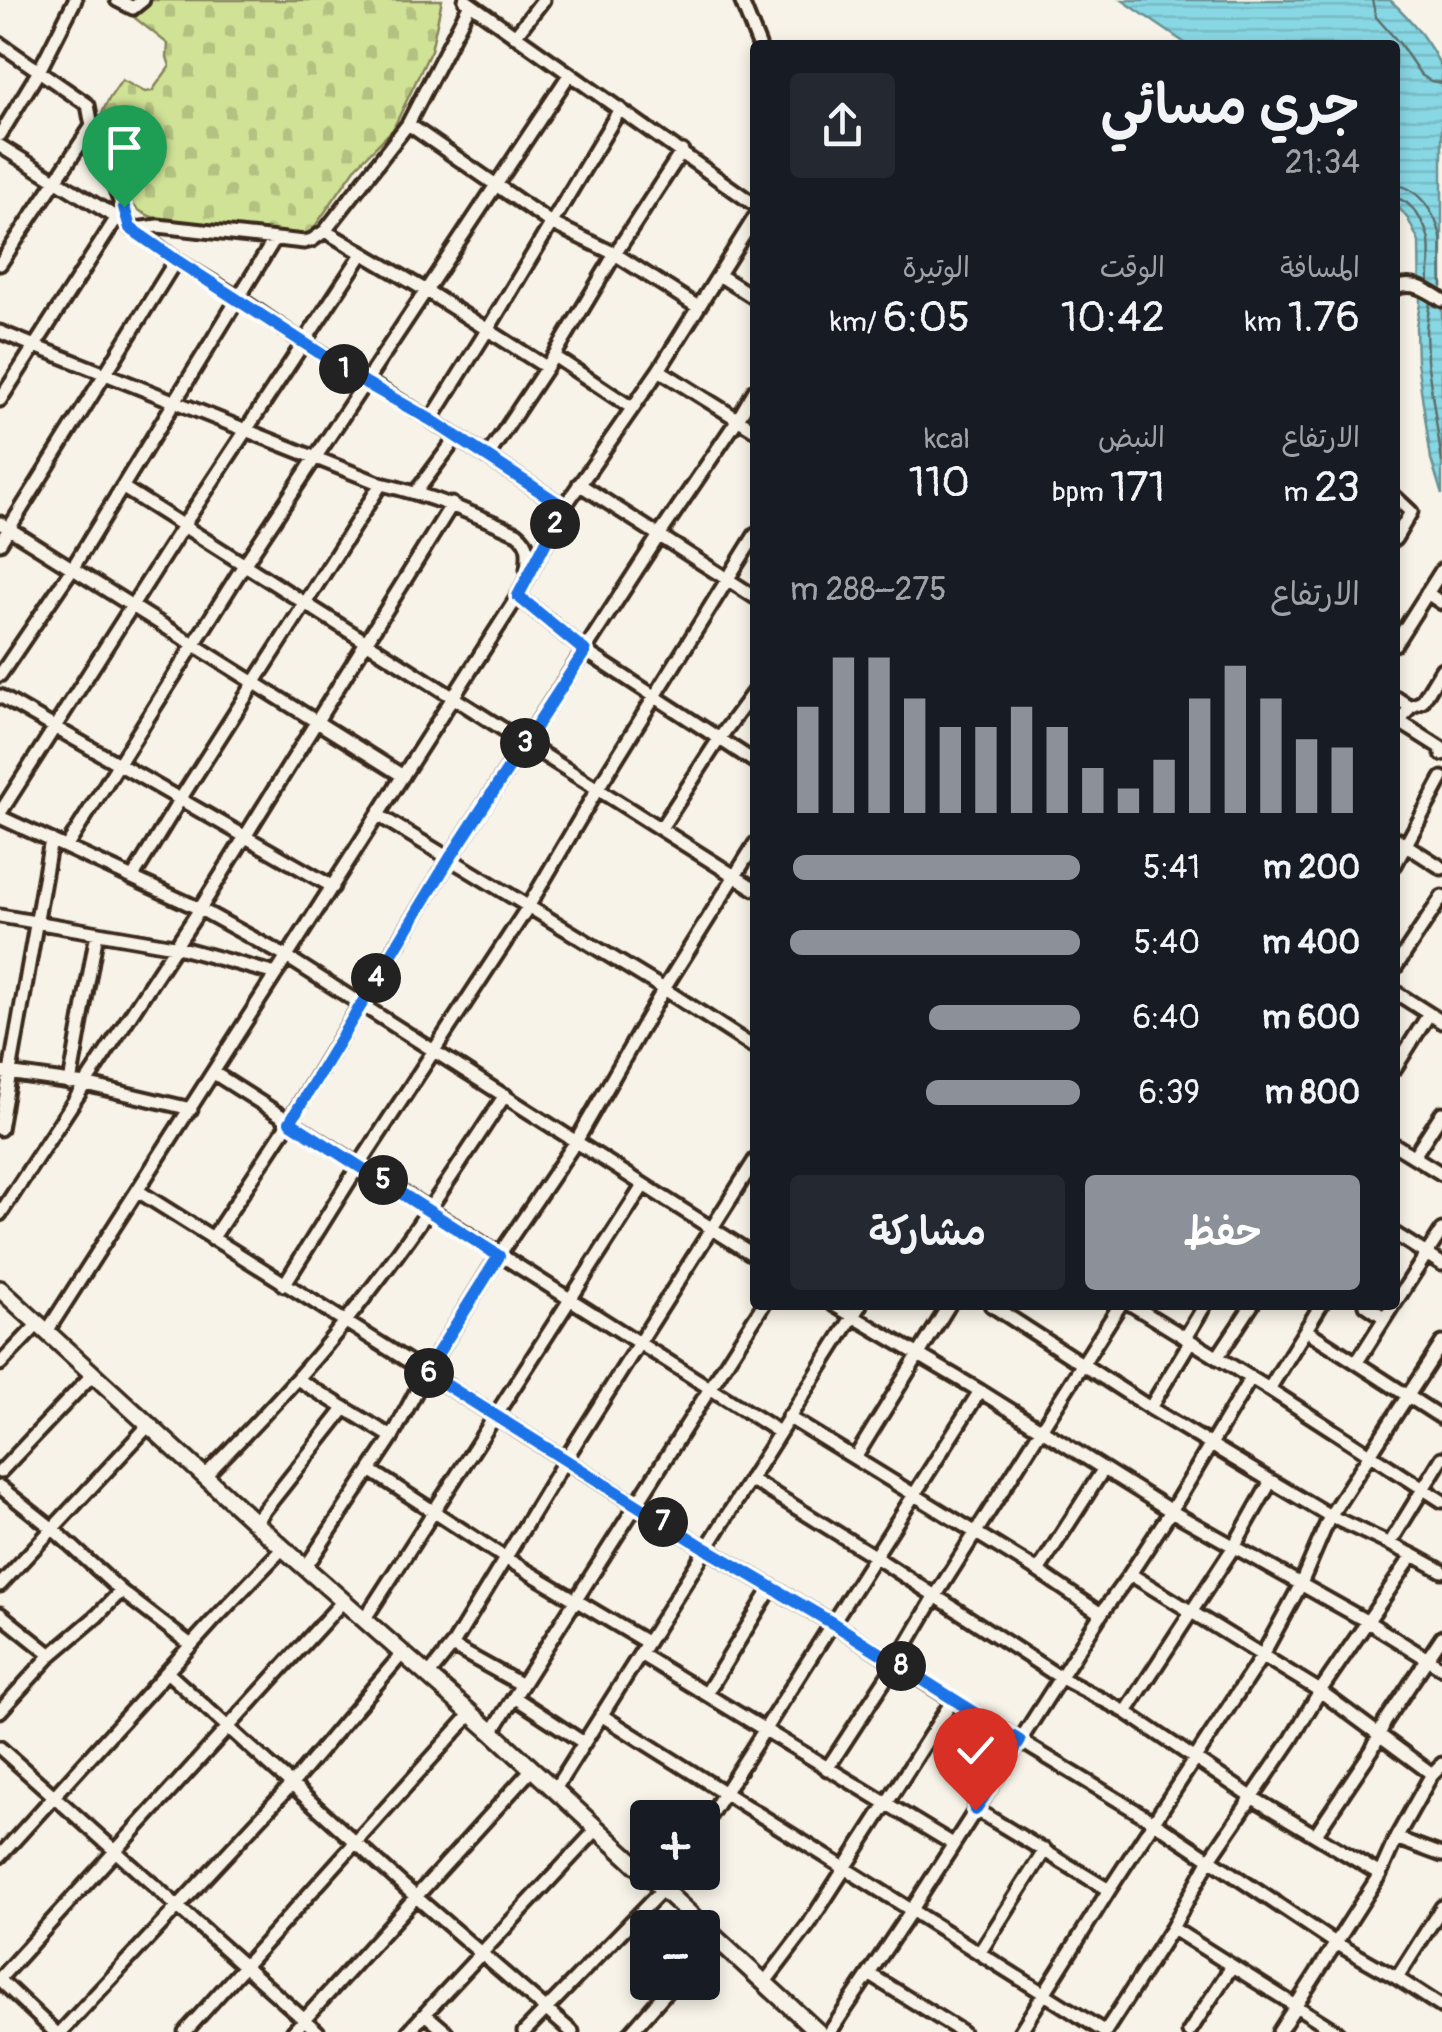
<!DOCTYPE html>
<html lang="ar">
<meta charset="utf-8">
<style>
body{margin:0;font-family:Pangolin,"Playpen Sans Arabic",sans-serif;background:#242831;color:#f1f3f6;direction:rtl;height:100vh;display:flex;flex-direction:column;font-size:38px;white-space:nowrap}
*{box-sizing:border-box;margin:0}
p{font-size:32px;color:#9ea1a6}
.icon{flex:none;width:55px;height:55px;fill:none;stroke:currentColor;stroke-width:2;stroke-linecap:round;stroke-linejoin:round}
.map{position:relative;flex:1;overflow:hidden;direction:ltr}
.panel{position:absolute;left:750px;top:40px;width:650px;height:1270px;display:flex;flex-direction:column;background:#171b24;border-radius:10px;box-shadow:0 5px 15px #0003;direction:rtl}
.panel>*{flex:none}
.controls{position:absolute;left:630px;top:1800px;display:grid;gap:20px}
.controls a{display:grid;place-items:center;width:90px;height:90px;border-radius:10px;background:#171b24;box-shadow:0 5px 15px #0003;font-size:50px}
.pin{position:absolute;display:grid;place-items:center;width:85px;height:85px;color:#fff;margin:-102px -42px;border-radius:50% 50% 50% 0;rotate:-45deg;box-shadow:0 0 10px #0007}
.pin .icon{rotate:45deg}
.km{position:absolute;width:50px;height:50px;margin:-25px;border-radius:50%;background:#222;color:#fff;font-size:28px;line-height:50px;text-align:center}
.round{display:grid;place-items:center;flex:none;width:105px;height:105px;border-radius:10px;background:#242831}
.summary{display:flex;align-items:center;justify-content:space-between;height:170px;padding:0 40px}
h1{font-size:55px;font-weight:600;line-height:75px}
.figures{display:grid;grid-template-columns:repeat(3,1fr);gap:15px;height:170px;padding:10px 40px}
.figures div{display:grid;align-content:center}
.figures b{font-size:42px;font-weight:600}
.figures small{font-size:28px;font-weight:400}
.figures p{font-size:28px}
.chart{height:280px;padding:20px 40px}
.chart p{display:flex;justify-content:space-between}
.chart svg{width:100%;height:180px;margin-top:10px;stroke:#8c9099;stroke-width:6}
.primary-button{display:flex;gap:20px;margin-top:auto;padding:20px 40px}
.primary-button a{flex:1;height:115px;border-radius:10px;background:#8c9099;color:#fff;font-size:40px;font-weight:600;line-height:115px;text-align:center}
.primary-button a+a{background:#242831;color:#f1f3f6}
ul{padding:0 40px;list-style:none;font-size:32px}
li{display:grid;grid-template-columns:160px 120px 1fr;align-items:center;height:75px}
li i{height:25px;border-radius:12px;background:#8c9099}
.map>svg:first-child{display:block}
.cemetery{fill:url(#cemetery-stones);stroke:#86865a;stroke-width:2.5}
.water{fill:url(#water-rules);stroke:#699295;stroke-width:2.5}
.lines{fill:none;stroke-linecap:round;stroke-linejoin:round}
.shore{stroke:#5a6f6d;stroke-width:2.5}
.street-casing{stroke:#3b2a1e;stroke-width:19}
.secondary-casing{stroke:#3b2a1e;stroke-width:22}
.street{stroke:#f7f3e8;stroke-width:11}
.secondary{stroke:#f7f3e8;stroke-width:15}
.route-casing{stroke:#fff;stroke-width:20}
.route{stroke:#1a73e8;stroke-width:12}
</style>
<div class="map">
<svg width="1442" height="2032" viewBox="0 0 1442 2032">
<defs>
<pattern id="cemetery-stones" width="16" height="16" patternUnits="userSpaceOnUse" patternTransform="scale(2.5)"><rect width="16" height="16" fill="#d0e296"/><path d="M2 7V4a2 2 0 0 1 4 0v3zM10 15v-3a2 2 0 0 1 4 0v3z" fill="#b4c281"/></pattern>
<pattern id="water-rules" width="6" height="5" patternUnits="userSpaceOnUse" patternTransform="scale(2.5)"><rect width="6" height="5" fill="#88d7e4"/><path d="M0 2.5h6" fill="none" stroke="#76b9c3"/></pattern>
</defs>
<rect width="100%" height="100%" fill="#f7f3e8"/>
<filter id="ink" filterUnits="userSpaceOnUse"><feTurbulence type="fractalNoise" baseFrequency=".01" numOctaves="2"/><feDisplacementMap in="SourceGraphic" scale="20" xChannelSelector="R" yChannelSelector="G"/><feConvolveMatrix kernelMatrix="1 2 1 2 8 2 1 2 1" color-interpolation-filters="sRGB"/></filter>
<g filter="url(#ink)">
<!-- cemetery -->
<path class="cemetery" d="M149,0H442L431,50L393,129L357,166L311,232L295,237C260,233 159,231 135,207C128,200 116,169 111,158C93,121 100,111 122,80L145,92L152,91L170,66L167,57L168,44L135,18Z"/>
<!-- water -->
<path class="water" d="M1122,0H1390C1411,19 1430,43 1442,69V495L1431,459L1417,361L1416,327L1420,304L1419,242L1408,219L1395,203V45H1188Z"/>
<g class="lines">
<!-- shore -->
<path class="shore" d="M1372,0L1376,17L1400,44L1421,75L1431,81L1442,83
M1395,185C1419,187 1436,215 1441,237C1442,250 1441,272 1442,286
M1395,198C1412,200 1426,225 1429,241C1431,254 1428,270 1429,283
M1430,302L1426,328L1427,360L1442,462"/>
<!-- street casing -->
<g class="street-casing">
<path id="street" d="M117,0L133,8L143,0
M465,0L755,205
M741,0L759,45
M515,36L543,0
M0,44L88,105L92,126L130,228
M408,124L551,223L615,254L698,307
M0,135L39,71L75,0
M0,146L135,229L176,260L237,297L304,343L431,420L564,507
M135,229L158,226L304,242L312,240L325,231L425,290L546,367
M325,231L408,124L470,4
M0,264L92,126
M719,275L755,298
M1395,288C1414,281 1426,290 1442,300
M0,332L381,484C429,495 472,513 517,533C530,543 529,553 527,569
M554,356L632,408
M659,370L755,430
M0,400L116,219
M431,420L488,329L620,109
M487,457L554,356L615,254L682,151
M579,484L755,597
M122,487L755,889
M416,492L457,437
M1395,497L1411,512L1395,539
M0,523L403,776
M0,543L176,260
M1427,593L1442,603
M518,596L585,651L755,762
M1395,644L1442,570
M0,675L72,569L274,240
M0,696L333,887
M1395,697L1410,707
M1400,722L1441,748L1442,754
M1395,729L1410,707L1422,702L1442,669
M0,813L183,526L362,254
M378,815L664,989L755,1048
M0,817L200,909L287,957L755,1256
M661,828L719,739L755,690
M1395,838L1442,868
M67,846L244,565L569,75
M1395,865L1442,778
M133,877L181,798L381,484
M0,916L174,946L276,974
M1395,968L1442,897
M1395,992L1442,1022
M1395,1068L1429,1014
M0,1072L85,1084L191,1109
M214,1073L779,1432
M70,1083L97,933
M0,1129L51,840
M1395,1145L1442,1174
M1414,1156L1442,1113
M138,1191L705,1548L834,1624L953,1700L1154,1822L1334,1942L1397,1978L1442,2007
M0,1214L200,909L452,504
M1395,1234L1442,1264
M212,1239L289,1122L450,858L658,537L738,419L755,390
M284,1285L359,1165L528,907L598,788L755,535
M1395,1303L1442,1230
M834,1305L980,1391L1171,1511L1368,1622L1442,1668
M991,1305L1150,1408L1271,1481L1330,1516L1413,1555L1442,1571
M1132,1305L1269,1389L1442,1501
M1366,1305L1385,1318
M1306,1330L1442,1418
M46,1333L518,596L564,507L659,370L755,217
M1185,1338L1205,1305
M1217,1358L1252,1305
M1357,1362L1393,1305
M0,1364L39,1323
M297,1379L392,1437
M1269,1389L1321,1305
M1150,1408L1190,1342
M788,1417L1038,1571L1101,1614
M855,1458L949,1305
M370,1470L505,1558L646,1642
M0,1472L93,1374
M205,1476C253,1426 302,1376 345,1322C404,1250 454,1173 505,1095
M750,1479L874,1556L1061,1678L1126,1712L1253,1798L1380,1874
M0,1487L53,1529L121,1591L191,1645
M255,1522L345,1408
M1390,1543L1442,1458
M306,1567L392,1437L427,1371L499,1255L577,1140L664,989L755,844
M1038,1571L1103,1470
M1130,1574L1320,1691L1432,1774
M0,1585L149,1425
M0,1614L51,1655
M364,1620L643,1186
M452,1646L522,1685
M640,1654L953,1844
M168,1673L416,1897L572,2032
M428,1676L452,1646L565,1460L755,1160
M706,1694L772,1587
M514,1697L584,1743
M0,1711L51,1655L97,1616L121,1591
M1126,1712L1233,1548L1271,1481
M601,1715L1105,2032
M492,1732L763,1305
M0,1748L318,2032
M827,1769L896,1663L936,1595L1120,1305
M555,1789L860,1305
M975,1809L1109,1890
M702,1828L980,1391
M1315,1835L1372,1750L1385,1722L1442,1637
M1396,1838L1442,1855
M0,1856L212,1622L283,1548
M1172,1928L1337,2032
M702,1952L716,1937
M980,1952L1045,1850
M869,1974L962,2032
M0,1978L343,1601
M1397,1978L1442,1907
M0,1980L55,2032
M765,1982L809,1924L953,1700
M425,2014L446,2032
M61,2032L292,1784L402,1654
M185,2032L471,1714
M293,2032L532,1769
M408,2032L598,1828
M524,2032L664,1888L674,1872
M631,2032L675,1982
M830,2032L911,1911L1101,1614L1130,1574L1171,1511L1250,1379
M1020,2032L1109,1890L1262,1656L1300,1586L1330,1516L1442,1343
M1105,2032L1172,1928L1210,1859L1291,1740L1320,1691L1413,1555
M1189,2032L1232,1966
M1279,2032L1380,1874L1396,1838L1432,1774L1442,1764"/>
</g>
<!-- secondary casing -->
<g class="secondary-casing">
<path id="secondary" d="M0,1289L283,1548L492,1732L818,2032"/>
</g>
<!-- street -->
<use href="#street" class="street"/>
<!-- secondary -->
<use href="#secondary" class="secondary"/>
</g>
</g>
<g class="lines" filter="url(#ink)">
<!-- route casing -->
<g class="route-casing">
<path id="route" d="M124,207L130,228L176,260L366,383L431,420L564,507L518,596L585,651L450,858L290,1122L499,1256L426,1372L705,1548L834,1624L1020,1741L975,1810"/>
</g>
<!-- route -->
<use href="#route" class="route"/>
</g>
</svg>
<div class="controls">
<a>+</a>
<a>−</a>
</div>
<div class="pin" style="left:124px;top:207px;background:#1e9e55"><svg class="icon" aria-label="arrive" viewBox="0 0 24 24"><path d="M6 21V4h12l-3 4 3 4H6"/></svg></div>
<div class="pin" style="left:975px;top:1810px;background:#d93025"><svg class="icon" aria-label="check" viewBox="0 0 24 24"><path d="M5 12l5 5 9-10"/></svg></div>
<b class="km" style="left:344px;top:369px">1</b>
<b class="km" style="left:555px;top:524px">2</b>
<b class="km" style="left:525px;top:743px">3</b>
<b class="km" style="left:376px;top:978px">4</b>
<b class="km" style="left:383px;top:1180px">5</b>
<b class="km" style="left:429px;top:1373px">6</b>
<b class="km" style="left:663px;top:1522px">7</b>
<b class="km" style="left:901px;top:1666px">8</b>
<section class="panel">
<div class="summary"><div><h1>جري مسائي</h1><p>21:34</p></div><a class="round"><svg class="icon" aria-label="share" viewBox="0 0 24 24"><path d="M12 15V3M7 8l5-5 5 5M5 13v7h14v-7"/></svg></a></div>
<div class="figures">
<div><p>المسافة</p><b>1.76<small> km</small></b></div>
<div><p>الوقت</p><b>10:42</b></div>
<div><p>الوتيرة</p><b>6:05<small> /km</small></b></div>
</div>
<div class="figures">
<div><p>الارتفاع</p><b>23<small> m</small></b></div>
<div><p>النبض</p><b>171<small> bpm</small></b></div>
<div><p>kcal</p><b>110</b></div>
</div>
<div class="chart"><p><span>الارتفاع</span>275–288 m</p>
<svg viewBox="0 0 160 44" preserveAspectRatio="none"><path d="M5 44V18M15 44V6M25 44V6M35 44V16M45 44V23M55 44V23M65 44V18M75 44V23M85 44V33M95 44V38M105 44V31M115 44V16M125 44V8M135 44V16M145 44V26M155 44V28"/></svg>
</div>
<ul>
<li><b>200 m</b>5:41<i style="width:99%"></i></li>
<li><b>400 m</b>5:40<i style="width:100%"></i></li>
<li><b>600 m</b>6:40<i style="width:52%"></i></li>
<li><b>800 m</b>6:39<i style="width:53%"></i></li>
</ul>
<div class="primary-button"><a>حفظ</a><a>مشاركة</a></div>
</section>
</div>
